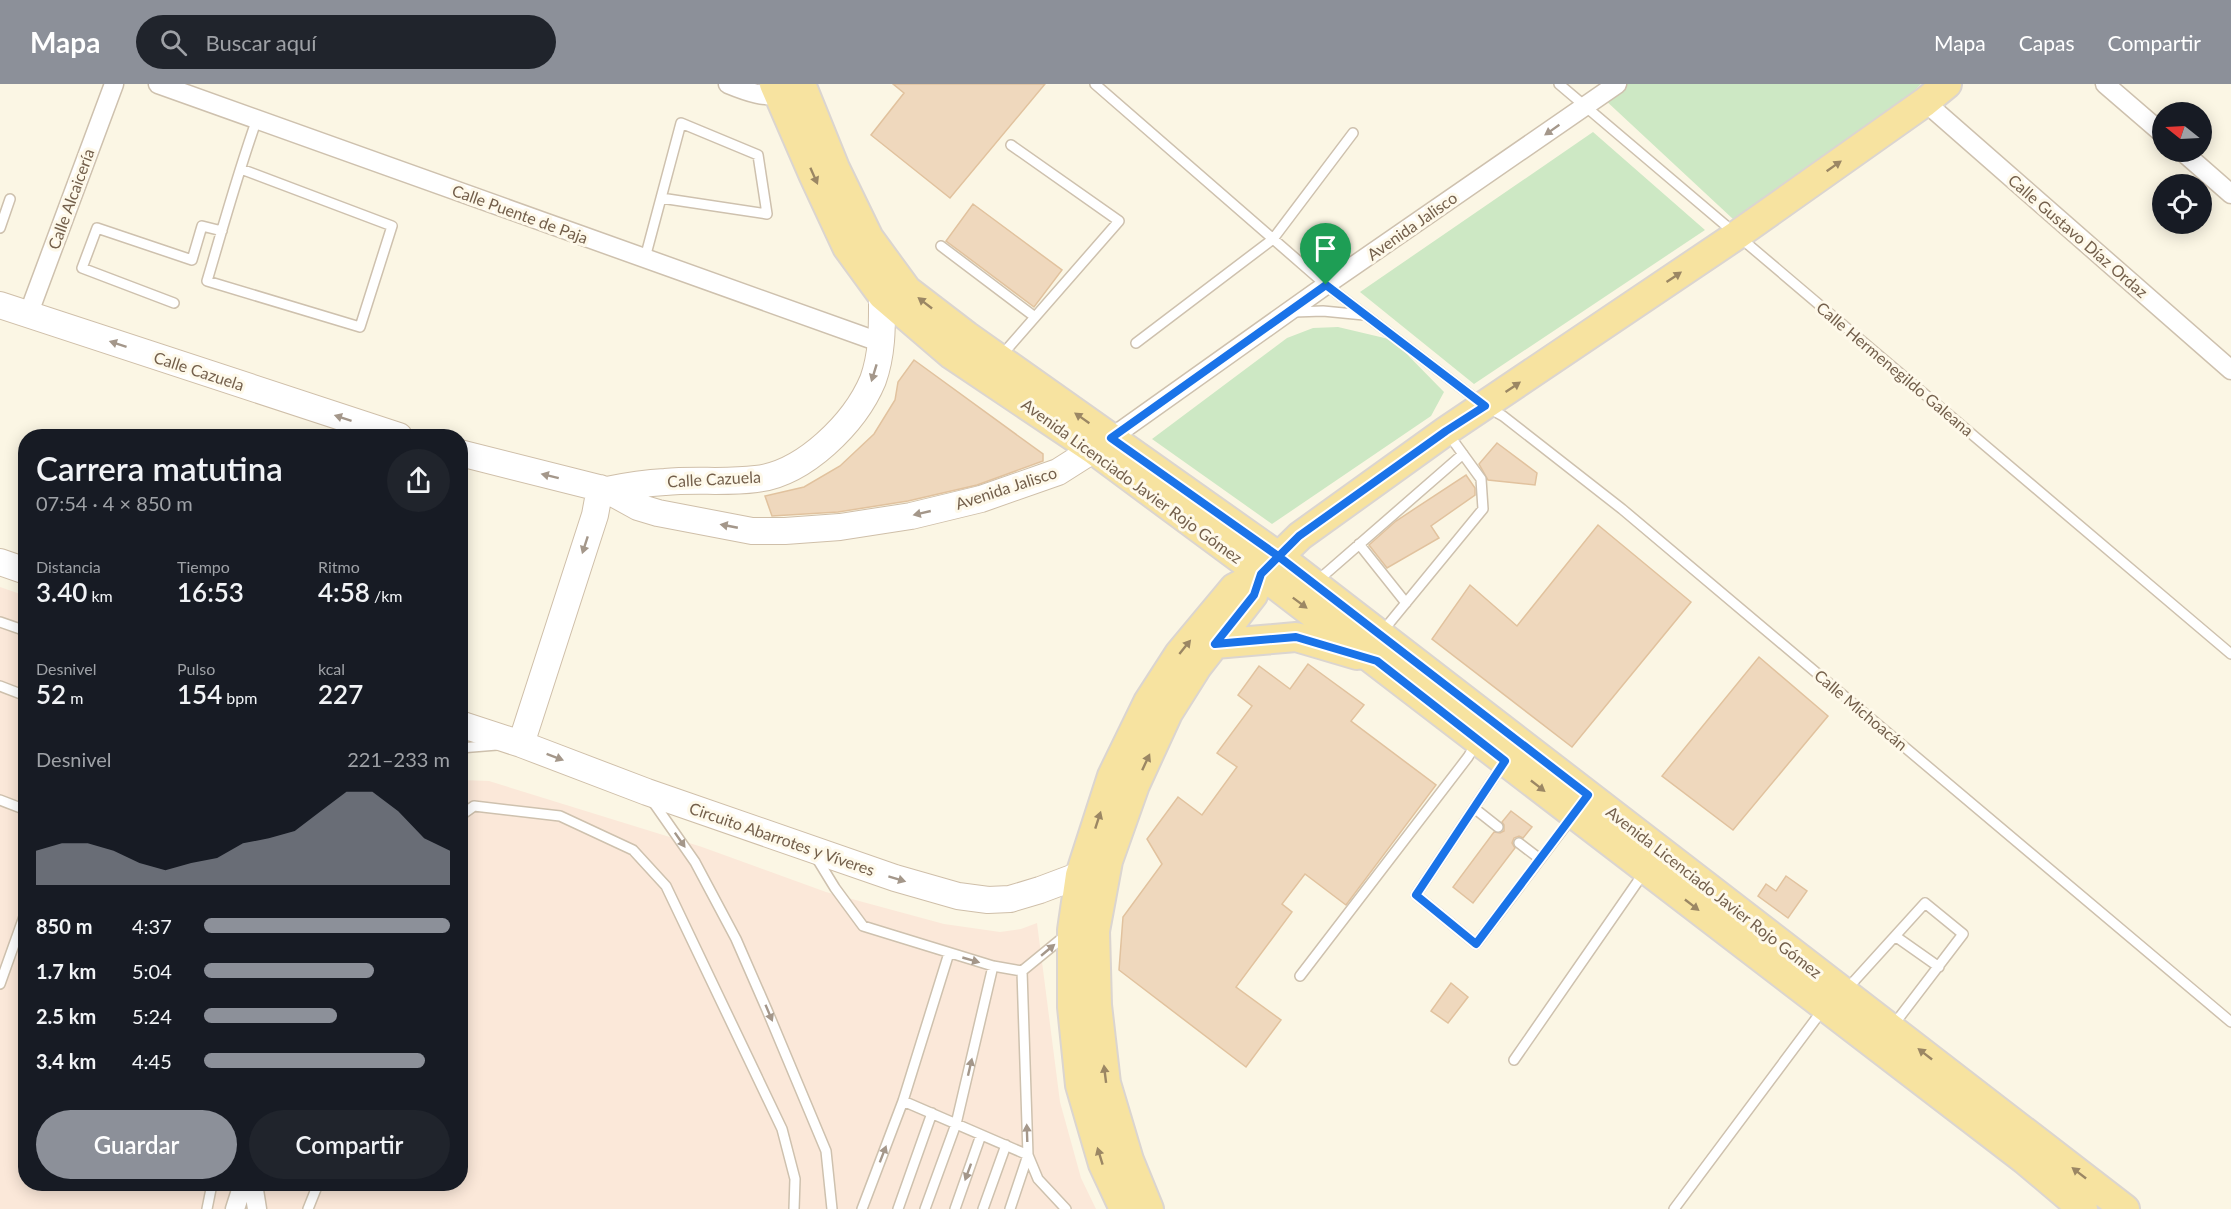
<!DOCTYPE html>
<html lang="es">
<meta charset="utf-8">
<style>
body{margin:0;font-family:Lato,sans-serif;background:#20242c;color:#f1f3f6;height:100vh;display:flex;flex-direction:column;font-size:22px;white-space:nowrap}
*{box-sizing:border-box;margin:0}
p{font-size:20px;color:#9ea1a6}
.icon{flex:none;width:33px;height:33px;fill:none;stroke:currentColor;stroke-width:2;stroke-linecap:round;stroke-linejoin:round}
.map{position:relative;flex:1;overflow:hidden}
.sheet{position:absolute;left:18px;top:345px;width:450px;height:762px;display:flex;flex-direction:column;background:#171b24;border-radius:24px;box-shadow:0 3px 15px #0003}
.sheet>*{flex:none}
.needle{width:39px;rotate:288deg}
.fabs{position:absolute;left:2152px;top:18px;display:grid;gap:12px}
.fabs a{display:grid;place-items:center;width:60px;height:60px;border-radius:50%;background:#171b24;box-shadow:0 3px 15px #0003;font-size:30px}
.pin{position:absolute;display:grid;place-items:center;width:51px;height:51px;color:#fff;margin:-62px -26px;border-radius:50% 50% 50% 0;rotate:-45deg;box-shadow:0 0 6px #0007}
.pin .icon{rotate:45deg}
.round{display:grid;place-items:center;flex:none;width:63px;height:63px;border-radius:32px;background:#20242c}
.overview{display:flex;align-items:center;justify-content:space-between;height:102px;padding:0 18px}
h1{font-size:33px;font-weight:600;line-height:45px}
.metrics{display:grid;grid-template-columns:repeat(3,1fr);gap:9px;height:102px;padding:6px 18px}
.metrics div{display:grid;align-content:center}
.metrics b{font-size:26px;font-weight:600}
.metrics small{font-size:16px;font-weight:400}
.metrics p{font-size:16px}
.chart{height:168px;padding:12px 18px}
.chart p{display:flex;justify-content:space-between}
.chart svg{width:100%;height:108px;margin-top:6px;fill:#8c9099;opacity:.7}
.cta{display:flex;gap:12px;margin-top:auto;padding:12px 18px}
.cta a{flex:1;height:69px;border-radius:36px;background:#8c9099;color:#fff;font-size:24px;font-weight:600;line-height:69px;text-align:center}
.cta a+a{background:#20242c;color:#f1f3f6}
ul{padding:0 18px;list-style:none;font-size:20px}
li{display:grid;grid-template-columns:96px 72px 1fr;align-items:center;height:45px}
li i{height:15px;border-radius:8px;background:#8c9099}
header{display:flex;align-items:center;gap:36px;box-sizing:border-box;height:84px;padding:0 30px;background:#8c9099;color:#fff}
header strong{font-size:28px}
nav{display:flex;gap:33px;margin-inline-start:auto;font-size:21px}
.search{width:420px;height:54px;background:#20242c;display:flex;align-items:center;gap:15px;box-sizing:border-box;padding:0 21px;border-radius:33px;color:#9ea1a6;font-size:22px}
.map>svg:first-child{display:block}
.commercial{fill:#fbe8d9}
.green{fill:#cde8c4}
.building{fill:#efd8bd;stroke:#e1c29e;stroke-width:1.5}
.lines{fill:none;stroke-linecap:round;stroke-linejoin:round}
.service-casing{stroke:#cec1ae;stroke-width:12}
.minor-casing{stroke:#cec1ae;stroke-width:21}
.secondary-casing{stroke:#cfbfa9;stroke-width:28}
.primary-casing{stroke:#dbd5d0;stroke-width:32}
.service{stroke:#fff;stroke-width:9}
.minor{stroke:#fff;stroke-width:18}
.secondary{stroke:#fff;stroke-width:26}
.primary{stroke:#f7e3a0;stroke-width:28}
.oneway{fill:#a4978a}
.oneway2{fill:#9b8764}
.route-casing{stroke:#fff;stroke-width:12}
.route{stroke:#1a73e8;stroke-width:8}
.labels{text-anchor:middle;stroke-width:6;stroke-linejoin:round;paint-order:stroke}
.street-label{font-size:16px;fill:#735f4b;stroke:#fef9ea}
</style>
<header>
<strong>Mapa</strong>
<div class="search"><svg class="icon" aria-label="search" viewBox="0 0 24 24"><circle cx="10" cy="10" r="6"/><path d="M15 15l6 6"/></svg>Buscar aquí</div>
<nav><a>Mapa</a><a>Capas</a><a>Compartir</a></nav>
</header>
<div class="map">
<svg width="2231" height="1125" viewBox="0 0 2231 1125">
<rect width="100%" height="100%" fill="#fbf6e4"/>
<!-- commercial -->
<path class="commercial" d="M0,503L26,512V1100H460L461,696L489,697L702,763L826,808L944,840L1000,848L1021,845L1037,839L1060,1018L1081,1094L1096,1125H0Z"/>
<!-- green -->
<path class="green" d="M1623,0H1921L1912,9L1733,135L1603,14Z
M1593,48L1705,146L1474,300L1360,208Z
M1338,243L1393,256L1444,308L1431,332L1272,440L1152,355L1287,254L1313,244Z"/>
<!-- building -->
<path class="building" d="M893,0H1045L950,114L871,51L904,9Z
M973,120L1062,186L1034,223L946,157Z
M914,276L1043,370V377L977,401L908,417L838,428L772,432L765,412L804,403L840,382L874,350L895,316L898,298Z
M1497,359L1537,389L1535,401L1488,396L1479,380Z
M1466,391L1475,404V411L1431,442L1439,454L1387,484L1369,461L1396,437Z
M1598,441L1691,518L1572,663L1432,555L1470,501L1517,542Z
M1759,573L1828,632L1733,746L1662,692Z
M1308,580L1364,621L1351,637L1436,701L1346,821L1305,790L1282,820L1292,828L1236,903L1281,936L1246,983L1119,886L1123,833L1162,780L1147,755L1178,713L1202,731L1237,683L1217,669L1252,622L1238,611L1259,582L1290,605Z
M1511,727L1532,743L1523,754L1519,752L1514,754L1512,759L1515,764L1473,819L1453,803L1494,748L1500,749L1504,747V741L1502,738Z
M1786,792L1807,807L1788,834L1758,812L1766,800L1776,807Z
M1451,899L1468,913L1448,939L1431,927Z"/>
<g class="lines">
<!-- service casing -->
<g class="service-casing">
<path id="service" d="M1095,0L1326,201L1485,322L1503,332L1622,425L2231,938
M1559,0L2231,570
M241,85L392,142L360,243L207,197C223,143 238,88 257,35
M0,144L10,115
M941,162L1035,233
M645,174L681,39L758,71L767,130L661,114
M174,219L82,184L97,144L192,176L202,142L222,147
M1294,228L1323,227L1364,231
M1136,259L1273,155L1353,49
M1001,272L1119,137L1011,61
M1359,460L1406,519
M1316,498L1463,370
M0,538L26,547
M1382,548L1483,425L1481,395L1449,351
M0,602L26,612
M460,664L497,661
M1503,680L1416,811L1476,860L1573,732
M651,715L695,778L736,855L767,926L826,1067L832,1125
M0,716L26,726
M1474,724L1498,743
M460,732L474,722L560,732L633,766L666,802L782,1045L795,1095L794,1125
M1519,759L1540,775
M816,773L835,804L863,842L993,882L1022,887
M1895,852L1939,883
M1300,892L1468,673L1477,658
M0,900L26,827
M1846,906L1925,819L1963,850L1892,943
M1514,976L1645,787
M903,1017L1028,1071L1038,1095L1066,1125
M207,1125L212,1100
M308,1125L318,1100
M862,1125L903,1017L949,869
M898,1125L932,1029
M925,1125L956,1040L993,882
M955,1125L981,1051
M983,1125L1006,1061
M1010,1125L1028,1071L1022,887L1066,851
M1674,1125L1824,924"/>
</g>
<!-- minor casing -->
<g class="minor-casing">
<path id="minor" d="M158,0L882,259
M728,0C745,7 768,16 787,9
M2105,0L2163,50
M1925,18L2231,286
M2183,68L2231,110
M28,231L114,0
M1111,354L1326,201L1617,0
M253,1100L257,1125
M235,1125L243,1100"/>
</g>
<!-- secondary casing -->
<g class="secondary-casing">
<path id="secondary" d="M0,221L399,352
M460,369L607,406L638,423L658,429L752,447H785L840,443L911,432L981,415L1058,388L1110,355
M607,406C626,402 645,399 665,398C695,395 726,399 756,395C804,390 855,339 873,296C883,268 882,240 882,211
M0,478L26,487
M460,640L521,660L647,708L895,794L958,812L988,816L1010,815L1040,806L1080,791L1097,783
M521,660L595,431L600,404"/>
</g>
<!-- primary casing -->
<g class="primary-casing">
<path id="primary" d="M774,0L813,90L847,163L882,211L952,271L1095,367L1261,490L2025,1076L2083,1125
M801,0L835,84L869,154L907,206L967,252L1278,472L2125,1125
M1215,560L1296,553L1357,571
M1124,1125L1103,1080L1080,1001L1072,923V846L1080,791L1112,692L1148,618L1179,570L1234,504L1261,490L1300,452L1446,347L1737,151L1925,18L1947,0
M1149,1125L1129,1076L1106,999L1097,921L1095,847L1108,777L1135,701L1168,629L1197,583L1253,511L1261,490"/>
</g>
<!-- service -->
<use href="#service" class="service"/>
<!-- minor -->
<use href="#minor" class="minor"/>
<!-- secondary -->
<use href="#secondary" class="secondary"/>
<!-- primary -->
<use href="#primary" class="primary"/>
</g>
<!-- one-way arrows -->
<defs><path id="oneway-solid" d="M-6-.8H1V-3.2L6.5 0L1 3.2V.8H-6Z" transform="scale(1.5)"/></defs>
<g class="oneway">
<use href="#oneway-solid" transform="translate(1552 46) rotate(145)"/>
<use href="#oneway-solid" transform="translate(118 260) rotate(-162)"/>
<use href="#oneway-solid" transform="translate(874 289) rotate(107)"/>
<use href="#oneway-solid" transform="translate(343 334) rotate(-162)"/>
<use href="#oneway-solid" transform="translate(550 392) rotate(-166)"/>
<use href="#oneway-solid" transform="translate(922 429) rotate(167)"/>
<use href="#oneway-solid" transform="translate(729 442) rotate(-169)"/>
<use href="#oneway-solid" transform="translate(585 461) rotate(108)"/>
<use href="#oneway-solid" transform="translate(555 673) rotate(21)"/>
<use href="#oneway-solid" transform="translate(680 756) rotate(55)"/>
<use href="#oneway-solid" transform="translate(897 795) rotate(17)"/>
<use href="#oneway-solid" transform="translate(1048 866) rotate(-40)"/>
<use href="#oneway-solid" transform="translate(971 876) rotate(16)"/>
<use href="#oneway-solid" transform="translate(769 929) rotate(67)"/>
<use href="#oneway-solid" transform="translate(970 983) rotate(-77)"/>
<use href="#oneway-solid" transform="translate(1027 1049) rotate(-92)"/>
<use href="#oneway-solid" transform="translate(883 1070) rotate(-69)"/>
<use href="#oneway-solid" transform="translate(968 1088) rotate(110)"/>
</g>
<g class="oneway2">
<use href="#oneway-solid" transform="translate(1834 82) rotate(-35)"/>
<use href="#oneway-solid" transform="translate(814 92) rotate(66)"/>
<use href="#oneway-solid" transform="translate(1674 193) rotate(-34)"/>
<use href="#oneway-solid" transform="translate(925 219) rotate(-142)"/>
<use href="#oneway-solid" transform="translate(1513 303) rotate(-34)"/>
<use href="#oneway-solid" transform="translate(1082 334) rotate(-145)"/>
<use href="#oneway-solid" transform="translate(1300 519) rotate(37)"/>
<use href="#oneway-solid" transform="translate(1185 563) rotate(-51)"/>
<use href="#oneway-solid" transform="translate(1146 678) rotate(-65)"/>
<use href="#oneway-solid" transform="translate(1538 702) rotate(38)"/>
<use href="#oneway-solid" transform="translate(1098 736) rotate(-72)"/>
<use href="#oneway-solid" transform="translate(1692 821) rotate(38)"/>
<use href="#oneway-solid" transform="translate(1925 970) rotate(-142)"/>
<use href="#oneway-solid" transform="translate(1105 990) rotate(-97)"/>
<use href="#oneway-solid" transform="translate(1100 1072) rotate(-107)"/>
<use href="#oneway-solid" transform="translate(2079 1089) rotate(-142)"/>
</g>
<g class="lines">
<!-- route casing -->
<g class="route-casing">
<path id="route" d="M1326,201L1485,322L1446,347L1299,452L1261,490L1254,511L1215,560L1296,553L1377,577L1505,677L1416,811L1476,860L1588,711L1278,472L1111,354L1326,201"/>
</g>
<!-- route -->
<use href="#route" class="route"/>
</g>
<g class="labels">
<!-- street labels -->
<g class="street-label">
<text transform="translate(71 115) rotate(-70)" y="6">Calle Alcaicería</text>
<text transform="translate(520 130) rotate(20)" y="6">Calle Puente de Paja</text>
<text transform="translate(1412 142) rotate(-35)" y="6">Avenida Jalisco</text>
<text transform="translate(2078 152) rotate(41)" y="6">Calle Gustavo Díaz Ordaz</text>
<text transform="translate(1895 285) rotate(40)" y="6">Calle Hermenegildo Galeana</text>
<text transform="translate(199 287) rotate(18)" y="6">Calle Cazuela</text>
<text transform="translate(714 395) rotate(-3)" y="6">Calle Cazuela</text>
<text transform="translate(1132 397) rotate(36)" y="6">Avenida Licenciado Javier Rojo Gómez</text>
<text transform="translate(1006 404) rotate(-18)" y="6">Avenida Jalisco</text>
<text transform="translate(1861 626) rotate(40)" y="6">Calle Michoacán</text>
<text transform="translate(782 755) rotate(19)" y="6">Circuito Abarrotes y Víveres</text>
<text transform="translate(1714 808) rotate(38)" y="6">Avenida Licenciado Javier Rojo Gómez</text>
</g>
</g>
</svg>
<div class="fabs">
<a><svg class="needle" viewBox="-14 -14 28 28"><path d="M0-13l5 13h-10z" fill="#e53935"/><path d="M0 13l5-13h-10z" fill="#9ea1a6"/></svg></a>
<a><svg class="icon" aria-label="locate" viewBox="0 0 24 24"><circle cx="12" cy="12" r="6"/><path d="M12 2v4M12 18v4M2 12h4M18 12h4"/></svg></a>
</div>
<div class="pin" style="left:1326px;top:201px;background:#1e9e55"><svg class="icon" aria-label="arrive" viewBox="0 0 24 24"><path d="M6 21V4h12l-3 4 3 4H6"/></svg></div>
<section class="sheet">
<div class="overview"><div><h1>Carrera matutina</h1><p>07:54 · 4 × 850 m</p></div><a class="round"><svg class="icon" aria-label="share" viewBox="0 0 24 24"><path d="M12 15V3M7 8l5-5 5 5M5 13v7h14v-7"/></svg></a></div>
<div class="metrics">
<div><p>Distancia</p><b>3.40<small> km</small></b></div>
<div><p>Tiempo</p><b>16:53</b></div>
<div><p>Ritmo</p><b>4:58<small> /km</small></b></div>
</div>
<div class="metrics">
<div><p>Desnivel</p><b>52<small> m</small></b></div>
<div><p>Pulso</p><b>154<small> bpm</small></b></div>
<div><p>kcal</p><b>227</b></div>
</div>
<div class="chart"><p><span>Desnivel</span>221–233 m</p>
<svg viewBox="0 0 160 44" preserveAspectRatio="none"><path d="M0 44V30L10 27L20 27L30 30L40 35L50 38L60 35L70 33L80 27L90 25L100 22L110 14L120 6L130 6L140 14L150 25L160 30V44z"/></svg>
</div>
<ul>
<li><b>850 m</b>4:37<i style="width:100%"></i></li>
<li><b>1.7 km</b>5:04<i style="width:69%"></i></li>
<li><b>2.5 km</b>5:24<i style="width:54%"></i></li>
<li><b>3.4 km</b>4:45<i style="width:90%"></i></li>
</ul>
<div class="cta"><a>Guardar</a><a>Compartir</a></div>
</section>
</div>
